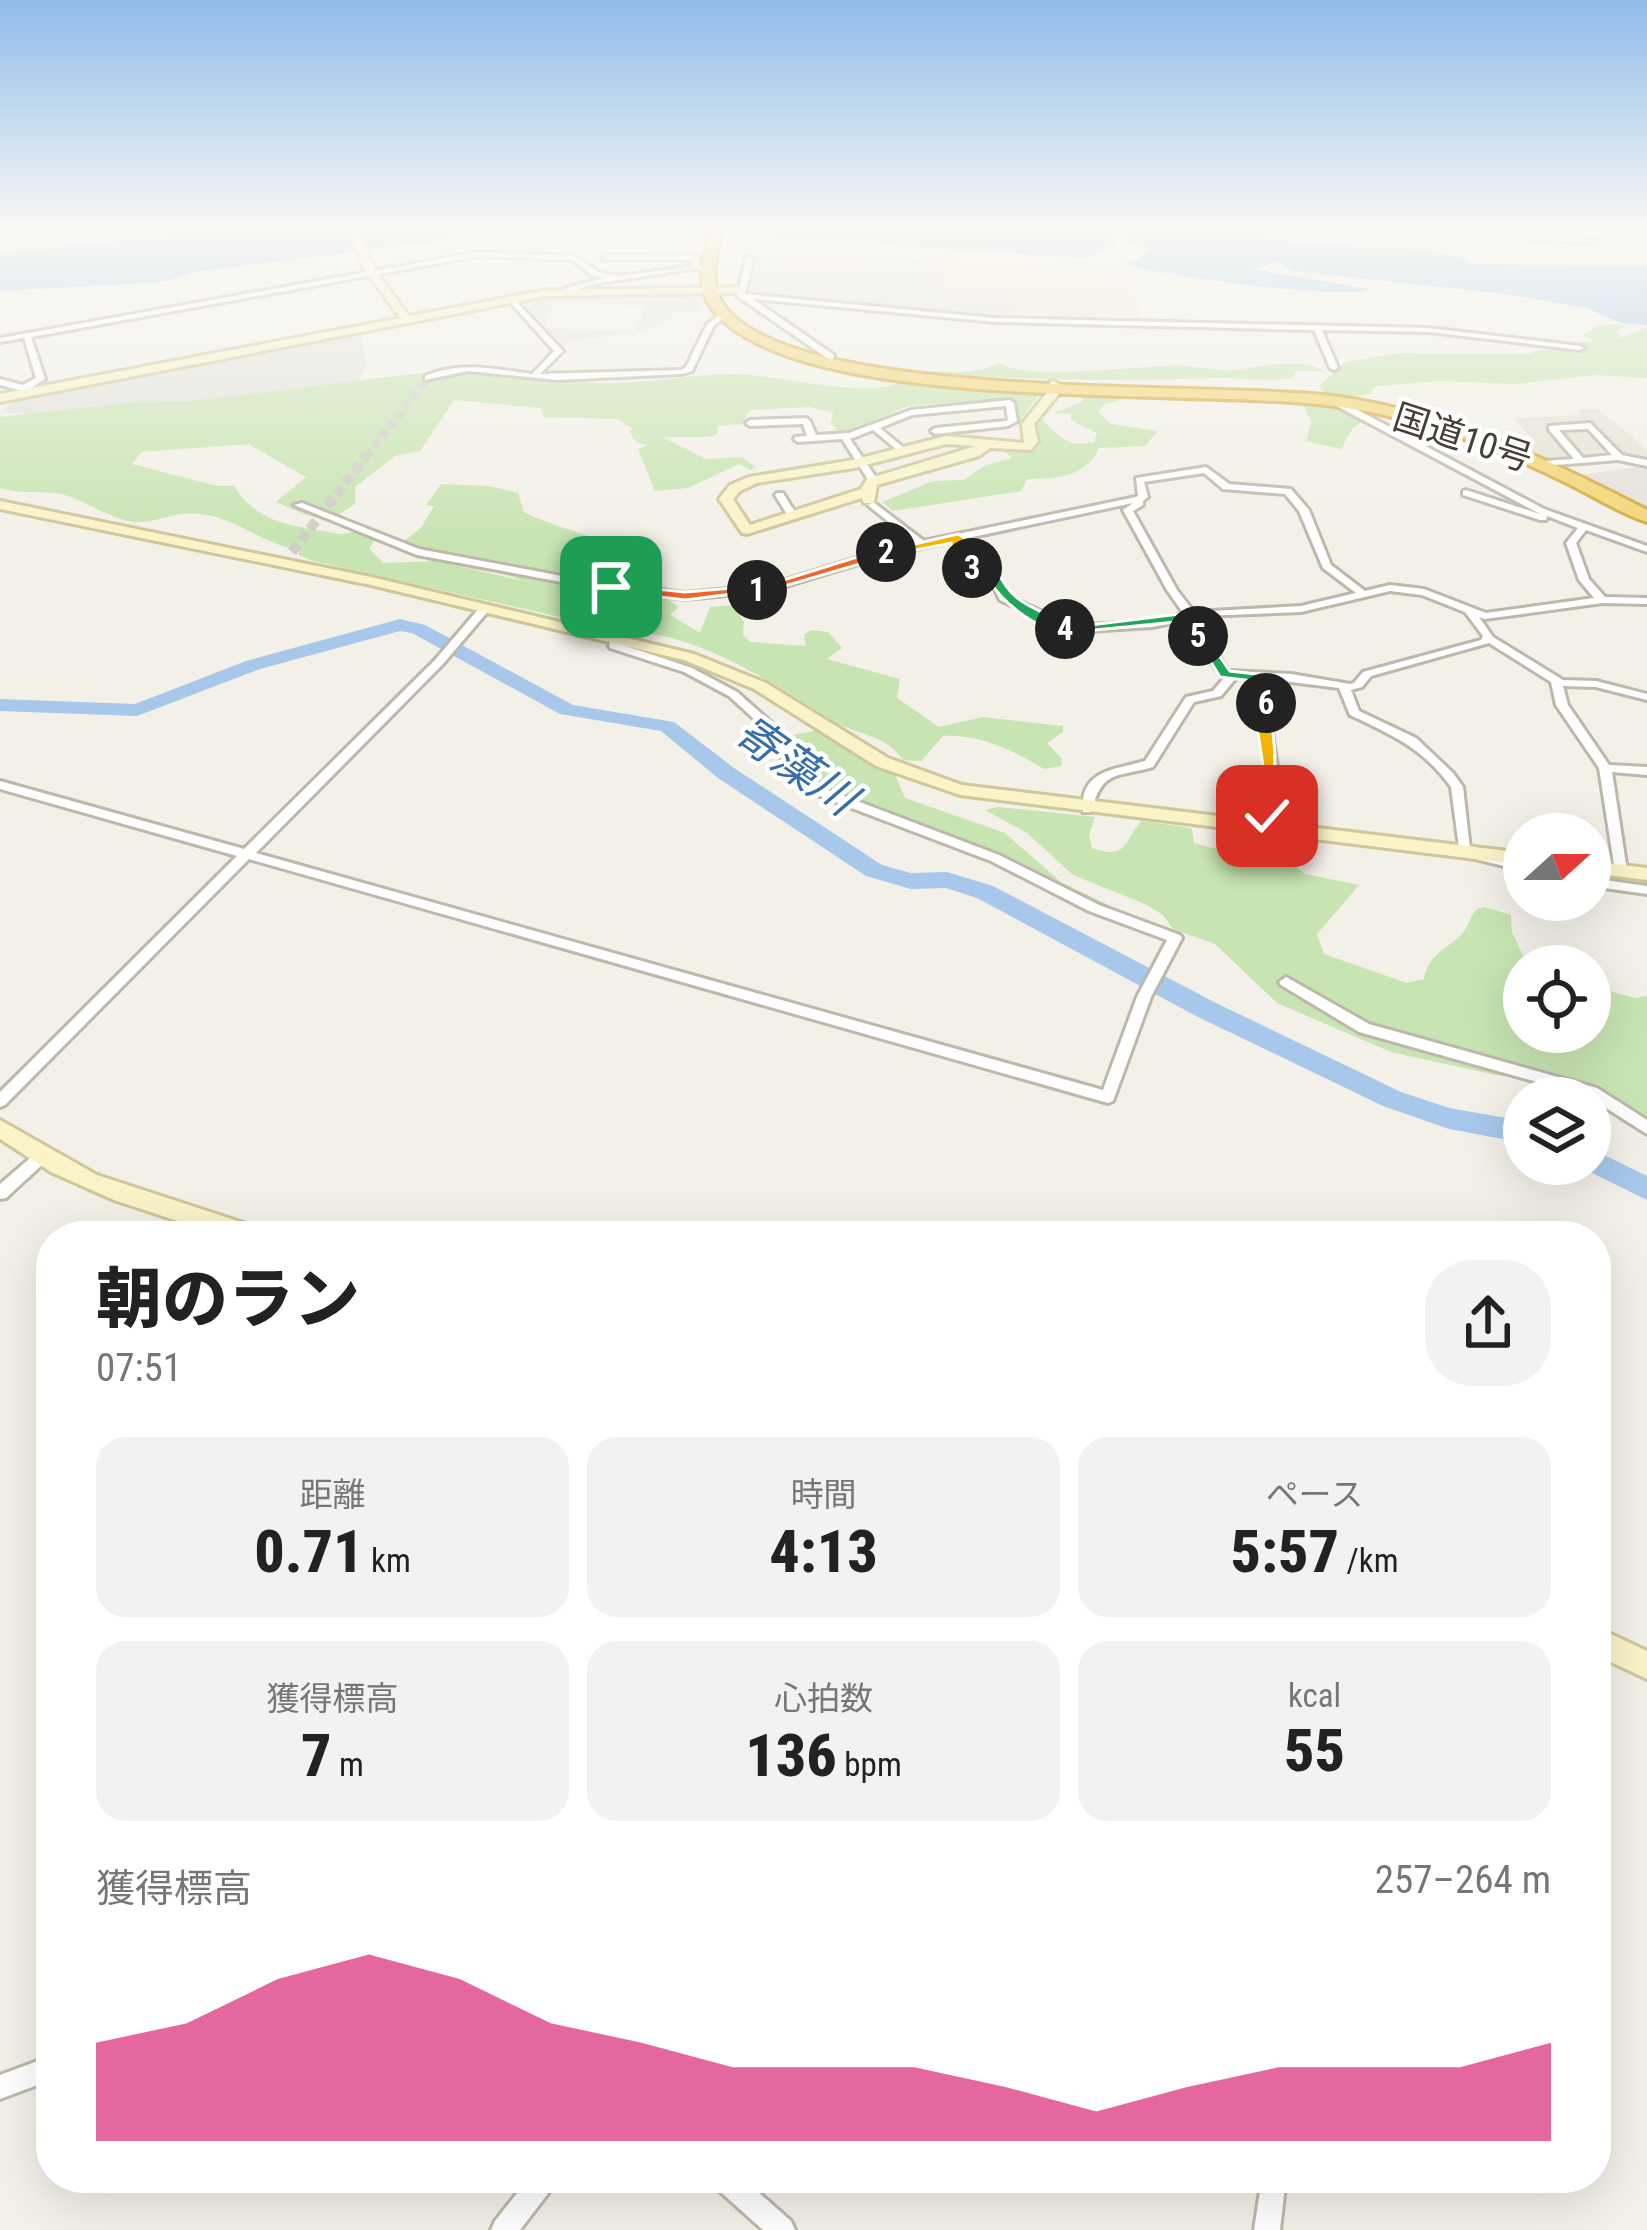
<!DOCTYPE html>
<html lang="ja">
<meta charset="utf-8">
<style>
body{margin:0;font-family:"Roboto Condensed","Noto Sans JP",sans-serif;background:#f2f2f2;color:#222;height:100vh;display:flex;flex-direction:column;font-size:45px;white-space:nowrap}
*{box-sizing:border-box;margin:0}
p{font-size:39px;color:#767676}
.icon{flex:none;width:66px;height:66px;fill:none;stroke:currentColor;stroke-width:2;stroke-linecap:round;stroke-linejoin:round}
.map{position:relative;flex:1;overflow:hidden}
.panel{position:absolute;left:36px;top:1221px;width:1575px;height:972px;display:flex;flex-direction:column;background:#fff;border-radius:48px;box-shadow:0 12px 48px #0002}
.panel>*{flex:none}
.needle{width:78px;rotate:69deg}
.buttons{position:absolute;left:1503px;top:813px;display:grid;gap:24px}
.buttons a{display:grid;place-items:center;width:108px;height:108px;border-radius:50%;background:#fff;box-shadow:0 12px 48px #0002;font-size:60px}
.pin{position:absolute;display:grid;place-items:center;width:102px;height:102px;color:#fff;margin:-51px;border-radius:24px;box-shadow:0 6px 18px #0006}
.km{position:absolute;width:60px;height:60px;margin:-30px;border-radius:50%;background:#222;color:#fff;font-size:33px;line-height:60px;text-align:center}
.round{display:grid;place-items:center;flex:none;width:126px;height:126px;border-radius:48px;background:#f2f2f2}
.summary{display:flex;align-items:center;justify-content:space-between;height:204px;padding:0 60px}
h1{font-size:66px;font-weight:800;line-height:90px}
.figures{display:grid;grid-template-columns:repeat(3,1fr);gap:18px;height:204px;padding:12px 60px}
.figures div{display:grid;align-content:center;border-radius:30px;background:#f2f2f2;text-align:center}
.figures b{font-size:60px;font-weight:800}
.figures small{font-size:33px;font-weight:400}
.figures p{font-size:33px}
.chart{height:336px;padding:24px 60px}
.chart p{display:flex;justify-content:space-between}
.chart svg{width:100%;height:216px;margin-top:12px;fill:#db2777;opacity:.7}
.map>svg:first-child{display:block}
.residential{fill:#e6e2d5}
.commercial{fill:#f3e8d3}
.industrial{fill:#e4e1db}
.green{fill:#c8e4b2}
.parking{fill:#e3e2de;fill-rule:evenodd}
.water{fill:#a7c8eb}
.lines{fill:none;stroke-linecap:round;stroke-linejoin:round}
.stream{stroke:#a7c8eb;stroke-width:3}
.river{fill:#a7c8eb;fill-rule:evenodd}
.street-tunnel-far1{stroke:#cfcdc4;stroke-width:8;stroke-dasharray:8 4.5;stroke-linecap:butt}
.street-tunnel{stroke:#cfcdc4;stroke-width:10;stroke-dasharray:10 4.5;stroke-linecap:butt}
.street-casing{stroke:#bdb8aa;stroke-width:6}
.secondary-casing{stroke:#cfc699;stroke-width:6}
.highway-casing{stroke:#d2ab41;stroke-width:6}
.street{fill:#fff;fill-rule:evenodd}
.secondary{fill:#faf3c8;fill-rule:evenodd}
.highway{fill:#f3d571;fill-rule:evenodd}
.split-1{fill:#f0652b;stroke:#fff;stroke-width:3}
.split-2{fill:#f0652b;stroke:#fff;stroke-width:3}
.split-3{fill:#f5b400;stroke:#fff;stroke-width:3}
.split-4{fill:#22a559;stroke:#fff;stroke-width:3}
.split-5{fill:#22a559;stroke:#fff;stroke-width:3}
.split-6{fill:#22a559;stroke:#fff;stroke-width:3}
.split-7{fill:#f5b400;stroke:#fff;stroke-width:3}
.labels{text-anchor:middle;stroke-width:9;stroke-linejoin:round;paint-order:stroke}
.far-street-label{font-size:36px;fill:#444036;stroke:#fff}
.water-label{font-size:45px;font-style:italic;fill:#376da8;stroke:#fff}
</style>
<div class="map">
<svg width="1647" height="2230" viewBox="0 0 1647 2230">
<rect width="100%" height="100%" fill="#f2f0e7"/>
<!-- residential -->
<path class="residential" d="M1597,409L1633,437L1647,452V462L1624,457L1553,461L1513,444L1534,441L1513,418L1581,415L1577,410Z"/>
<!-- commercial -->
<path class="commercial" d="M752,258H902L1005,266L1131,284L1143,323L1003,319L743,295Z"/>
<!-- industrial -->
<path class="industrial" d="M371,327L360,338L367,363L359,381L149,407L61,415L0,413L22,395Z
M1647,465V511L1580,475L1638,467Z"/>
<!-- green -->
<path class="green" d="M1617,324L1627,326L1616,331L1620,338L1647,327V378L1595,375L1514,384L1438,381L1377,386L1369,394L1341,399L1324,394L1320,385L1346,362L1400,353L1525,354L1594,340L1584,335L1597,326Z
M842,362C882,366 965,382 1000,363C1025,382 1148,364 1186,366C1202,367 1218,371 1233,370C1261,367 1300,357 1325,371H1296L1293,378C1267,382 1246,378 1220,378C1095,382 967,381 842,362Z
M454,369C503,371 551,381 601,383C644,384 686,375 730,374C770,373 874,401 902,381L1042,391L1022,418L1026,433L1022,435L1010,398L908,406L841,434L831,423L833,412L809,407L750,410L742,424L717,426L718,434L710,437H663L706,459L742,457L756,467L751,470L739,464L688,488L655,491L638,449L648,445L636,442L629,431L633,429L617,419L544,417L540,408L454,400L420,451L395,456L355,487V504C322,528 310,516 276,502L306,477L248,444L142,452L132,464L217,486H234C260,527 296,525 339,534C345,535 351,531 357,532C363,534 368,538 374,540L369,549L384,563L437,561L523,581L466,559L397,546L421,528L434,506L426,505L441,484L489,486L518,493L524,512C554,529 626,540 641,569L635,586L622,589L540,583L636,592L644,599H667L679,607L670,615L700,633L710,607L733,605L744,622L743,635L750,642L806,646L804,635L811,630L828,632L842,648L827,659L900,679L897,698L939,727L983,717L1063,726V732L1047,743L1062,759L1061,766L1044,769C1012,750 981,734 943,736L921,761L903,760C883,732 859,737 832,720C765,679 698,632 617,630L313,561L299,555V550C263,544 239,520 206,515C172,510 169,520 142,522C113,524 82,496 55,493C36,491 19,494 0,488V417L135,402L189,401Z
M1128,392L1126,398L1103,405L1098,412L1111,424L1158,431L1145,446L1099,448C1087,477 1055,479 1027,479L1021,491L893,511L882,502L933,481L964,480L984,466L1012,458L1003,450L1034,449L1040,441L1035,422L1039,417C1060,435 1063,448 1094,442L1097,433L1071,420V414L1053,413L1082,402L1083,397L1076,394Z
M1319,402L1332,403L1363,422L1353,428L1341,449L1306,441L1311,421L1304,407Z
M819,730L895,775L905,798L1005,833L1061,882L1148,924L822,783L783,737Z
M998,807L1095,817L1089,835L1092,848C1126,859 1122,846 1141,821L1186,827L1192,829L1194,843L1224,851L1234,845L1272,843L1305,874L1359,885L1317,934L1324,954L1407,983L1424,979C1428,954 1447,949 1461,935C1469,927 1469,917 1477,909L1485,907L1511,915L1512,932L1528,966H1524V1032H1590V999L1598,988L1636,998L1647,996V1127L1620,1102L1578,1083L1495,1075L1391,1052L1277,1003L1215,944L1173,929L1163,915L1145,904L1073,875L1027,833L985,810Z"/>
<!-- parking -->
<path class="parking" d="M861,258L934,262L933,270L942,274L940,289L1013,297L1015,319L747,293L753,266L854,269Z
M627,291L693,294L703,312L676,311L668,321L645,331L570,341L560,347L517,301L550,294ZM555,303L645,306L646,307L635,331L543,328Z"/>
<!-- water -->
<path class="water" d="M217,230L238,231L483,230L432,242L195,272L163,282L0,291V256L5,253Z
M713,230H1120L1114,245L1085,258L897,246L871,240L787,241Z
M1128,230H1258L1266,236L1308,245L1408,248L1462,257L1472,264L1647,266V325L1621,323L1587,308L1506,294L1293,271L1277,262L1253,269L1370,289C1337,301 1161,275 1122,264L1140,258L1149,248L1123,243Z"/>
<g class="lines">
<!-- stream -->
<path class="stream" d="M1443,230L1647,232"/>
<!-- river -->
<path class="river" d="M400,619L425,625L573,705L674,722L734,768L882,865L911,873L947,872L993,886L1214,1002L1401,1092L1449,1108L1524,1121V1143L1449,1129L1383,1106L1196,1016L977,898L946,888L911,889L866,876L718,778L661,731L560,714L412,633L400,631L260,669L137,716L0,711V699L135,704L246,661Z
M1590,1148L1647,1176V1200L1580,1167L1590,1164Z"/>
<!-- street-tunnel-far1 -->
<path class="street-tunnel-far1" d="M366,457L428,378"/>
<!-- street-tunnel -->
<path class="street-tunnel" d="M292,552L368,454"/>
<!-- street casing -->
<g class="street-casing">
<path id="street" d="M45,230L41,232L0,235V231Z
M1522,230H1529L1532,235L1598,241L1594,243L1530,239Z
M479,252L574,256L598,272L619,276L688,267L692,269L594,284L569,292L566,288L605,278L593,276L572,260L479,256L31,337L45,379L31,388L34,390L30,393L0,385V379L23,385L36,378L24,338L0,342V338Z
M605,255L696,256L700,258L699,265L712,268L708,270L692,269V260L602,259Z
M746,257L753,259L745,294L995,318L1429,328L1580,346L1584,348L1580,350L1429,332L1322,330L1338,368L1334,370L1330,368L1314,330L995,322L753,299L834,355L832,366L828,368L824,366L827,358L737,296Z
M512,297L563,351L540,374L681,370L686,367L707,324L722,313L729,315L714,325L692,371L682,374L557,380L468,371L425,380V376C460,361 495,369 532,374L554,351L509,301Z
M1331,399H1337L1544,509L1647,546V552L1586,530L1576,543L1589,579L1605,597L1647,598V604L1602,603L1485,619L1479,617L1493,637L1563,680L1596,681L1647,694V700L1596,687L1563,686L1568,705L1609,765L1647,767V775L1612,772L1627,871L1626,874L1621,875L1615,871L1599,768L1556,705L1551,682L1489,643L1371,676L1362,687L1351,690L1359,711L1416,738L1453,773L1463,787L1470,849L1524,863V871L1460,855L1451,787C1423,748 1392,735 1350,715L1339,688L1275,680L1270,720L1277,766L1260,802L1271,813L1303,826V832C1282,832 1262,819 1248,803L1265,766L1258,720L1264,679L1236,678L1221,696L1194,702L1153,767C1115,778 1103,769 1091,812H1083C1079,770 1114,770 1145,761L1186,697L1213,691L1225,677L1221,676L1200,644L1177,622L1152,627L1071,632L1000,600L988,575L956,566L951,556L953,541L888,555L770,591L685,599L583,586L417,555L294,505L302,503L419,549L583,580L685,593L769,585L882,550L915,543L870,507L868,505L873,502L924,541L1136,497L1138,496L1136,478L1206,467L1229,484L1291,489L1309,510L1331,565L1365,591L1390,585L1424,589L1486,613L1594,598L1579,580L1566,543L1578,528L1547,516L1546,520H1540L1463,495V491L1466,490L1540,514L1331,403ZM1204,473L1223,489L1285,494L1299,511L1323,568L1356,593L1301,606L1194,612L1177,590L1133,511L1143,505V501L1148,497L1144,482ZM1133,503L1123,510L1167,590L1184,614L1152,621L1073,626L1008,596L996,571L964,562L961,556L963,539ZM1390,591L1422,595L1465,612L1483,636L1481,640L1363,672L1354,683L1350,684L1291,674L1228,671L1208,640L1187,620L1202,616L1301,612Z
M1010,400L1014,403L1017,421L1008,426L935,434L931,431L935,428L1006,421L1008,420L1006,406L912,415L880,428L905,449L907,451L902,454L873,430L850,439L879,482L874,485L871,484L842,439L798,442L794,439L795,437L807,436L803,424L750,426L746,423L750,420L806,418L810,421L816,435L849,433L911,410Z
M1590,423L1622,455L1647,460V466L1618,460L1542,466L1540,464L1545,461L1574,459L1549,430V426ZM1588,429L1612,455L1583,458L1559,430Z
M777,493H783L798,517L796,519H790L775,495Z
M485,605L490,608L489,610L443,664L256,853L1103,1090L1137,997L1167,940L1089,911L991,861L820,796L789,772L765,729L729,696L684,672L610,648L609,646L612,636H620V644L692,668L737,692L774,725L798,767L828,790L999,855L1099,905L1180,935L1182,938L1151,997L1113,1101L1108,1103L249,859L5,1105L0,1107V1092L237,856L0,789V781L244,849L435,660L481,606Z
M1590,878L1647,886V894L1590,886Z
M1286,977L1369,1024L1597,1088L1647,1120V1134L1587,1096L1359,1032L1281,985L1279,982Z
M40,1152L45,1154L48,1158L45,1162L6,1198L0,1199V1184L35,1154Z
M51,2056V2080L0,2099V2075Z
M529,2178H556L553,2187L520,2230H491L495,2221Z
M712,2178H742L791,2221L795,2230H763L715,2187Z
M1262,2178H1286L1280,2230H1254Z"/>
</g>
<!-- secondary casing -->
<g class="secondary-casing">
<path id="secondary" d="M348,230H358L375,270L409,316L547,290L740,287L745,290L740,293L547,296L0,402V394L400,318L365,270Z
M1054,381L1060,385L1058,395L1034,424L1038,441L1031,450L990,448L979,456L877,485L874,503H864L862,498L747,534L742,533L719,499L730,485L749,477L853,460L946,436L1024,443L1022,424L1046,394L1050,382ZM946,444L976,446L867,479L861,489L750,525L733,499L740,491L757,483L854,468Z
M0,501L371,577L694,654L766,683L888,758L962,785L1524,853V865L960,795L876,766L754,689L684,660L371,585L0,509Z
M1590,861L1647,868V880L1590,873Z
M0,1120L97,1175L262,1229L265,1236H223L114,1200L51,1172L0,1139Z
M1596,1627L1647,1651V1679L1596,1655Z"/>
</g>
<!-- highway casing -->
<g class="highway-casing">
<path id="highway" d="M710,230H722C717,252 709,280 721,301C781,405 1221,380 1340,397C1449,413 1551,460 1647,510V522C1619,513 1592,495 1565,482C1495,448 1419,418 1341,407C1203,386 796,418 712,309C694,286 704,255 710,230Z"/>
</g>
<!-- street -->
<use href="#street" class="street"/>
<!-- secondary -->
<use href="#secondary" class="secondary"/>
<!-- highway -->
<use href="#highway" class="highway"/>
</g>
<!-- sky -->
<linearGradient id="sky" x2="0" y2="1"><stop stop-color="#8ebce9"/><stop offset="0.42" stop-color="#f9f8f4"/><stop offset="1" stop-color="#f9f8f4" stop-opacity="0"/></linearGradient>
<rect width="1647" height="542" fill="url(#sky)"/>
<!-- split-1 -->
<path class="split-1" d="M606,584L685,592L757,586L764,590L685,600L611,591Z"/>
<!-- split-2 -->
<path class="split-2" d="M886,548L891,555L757,594L751,590Z"/>
<!-- split-3 -->
<path class="split-3" d="M958,534L965,538L963,558L977,565V571L951,562V543L886,556L880,552Z"/>
<!-- split-4 -->
<path class="split-4" d="M972,564L997,570C1016,611 1039,605 1072,629C1047,640 996,600 987,575L968,571Z"/>
<!-- split-5 -->
<path class="split-5" d="M1179,614L1203,633V639H1193L1175,622L1065,633L1058,629Z"/>
<!-- split-6 -->
<path class="split-6" d="M1193,633H1203L1230,671L1275,676L1271,706L1259,703L1262,682L1220,677Z"/>
<!-- split-7 -->
<path class="split-7" d="M1266,699L1274,703C1267,749 1287,750 1262,799L1275,816L1267,821L1245,799L1263,766L1256,720L1259,703Z"/>
<g class="labels">
<!-- far-street labels -->
<g class="far-street-label">
<text transform="translate(1463 437) rotate(18)" y="13">国道10号</text>
</g>
<!-- water labels -->
<g class="water-label">
<text transform="translate(796 765) rotate(35)" y="16">寄藻川</text>
</g>
</g>
</svg>
<div class="buttons">
<a><svg class="needle" viewBox="-14 -14 28 28"><path d="M0-13l5 13h-10z" fill="#e53935"/><path d="M0 13l5-13h-10z" fill="#767676"/></svg></a>
<a><svg class="icon" aria-label="locate" viewBox="0 0 24 24"><circle cx="12" cy="12" r="6"/><path d="M12 2v4M12 18v4M2 12h4M18 12h4"/></svg></a>
<a><svg class="icon" aria-label="layers" viewBox="0 0 24 24"><path d="M12 4l9 5-9 5-9-5zM3 14l9 5 9-5"/></svg></a>
</div>
<div class="pin" style="left:611px;top:587px;background:#1e9e55"><svg class="icon" aria-label="arrive" viewBox="0 0 24 24"><path d="M6 21V4h12l-3 4 3 4H6"/></svg></div>
<div class="pin" style="left:1267px;top:816px;background:#d93025"><svg class="icon" aria-label="check" viewBox="0 0 24 24"><path d="M5 12l5 5 9-10"/></svg></div>
<b class="km" style="left:757px;top:590px">1</b>
<b class="km" style="left:886px;top:552px">2</b>
<b class="km" style="left:972px;top:568px">3</b>
<b class="km" style="left:1065px;top:629px">4</b>
<b class="km" style="left:1198px;top:636px">5</b>
<b class="km" style="left:1266px;top:703px">6</b>
<section class="panel">
<div class="summary"><div><h1>朝のラン</h1><p>07:51</p></div><a class="round"><svg class="icon" aria-label="share" viewBox="0 0 24 24"><path d="M12 15V3M7 8l5-5 5 5M5 13v7h14v-7"/></svg></a></div>
<div class="figures">
<div><p>距離</p><b>0.71<small> km</small></b></div>
<div><p>時間</p><b>4:13</b></div>
<div><p>ペース</p><b>5:57<small> /km</small></b></div>
</div>
<div class="figures">
<div><p>獲得標高</p><b>7<small> m</small></b></div>
<div><p>心拍数</p><b>136<small> bpm</small></b></div>
<div><p>kcal</p><b>55</b></div>
</div>
<div class="chart"><p><span>獲得標高</span>257–264 m</p>
<svg viewBox="0 0 160 44" preserveAspectRatio="none"><path d="M0 44V24L10 20L20 11L30 6L40 11L50 20L60 24L70 29L80 29L90 29L100 33L110 38L120 33L130 29L140 29L150 29L160 24V44z"/></svg>
</div>
</section>
</div>
